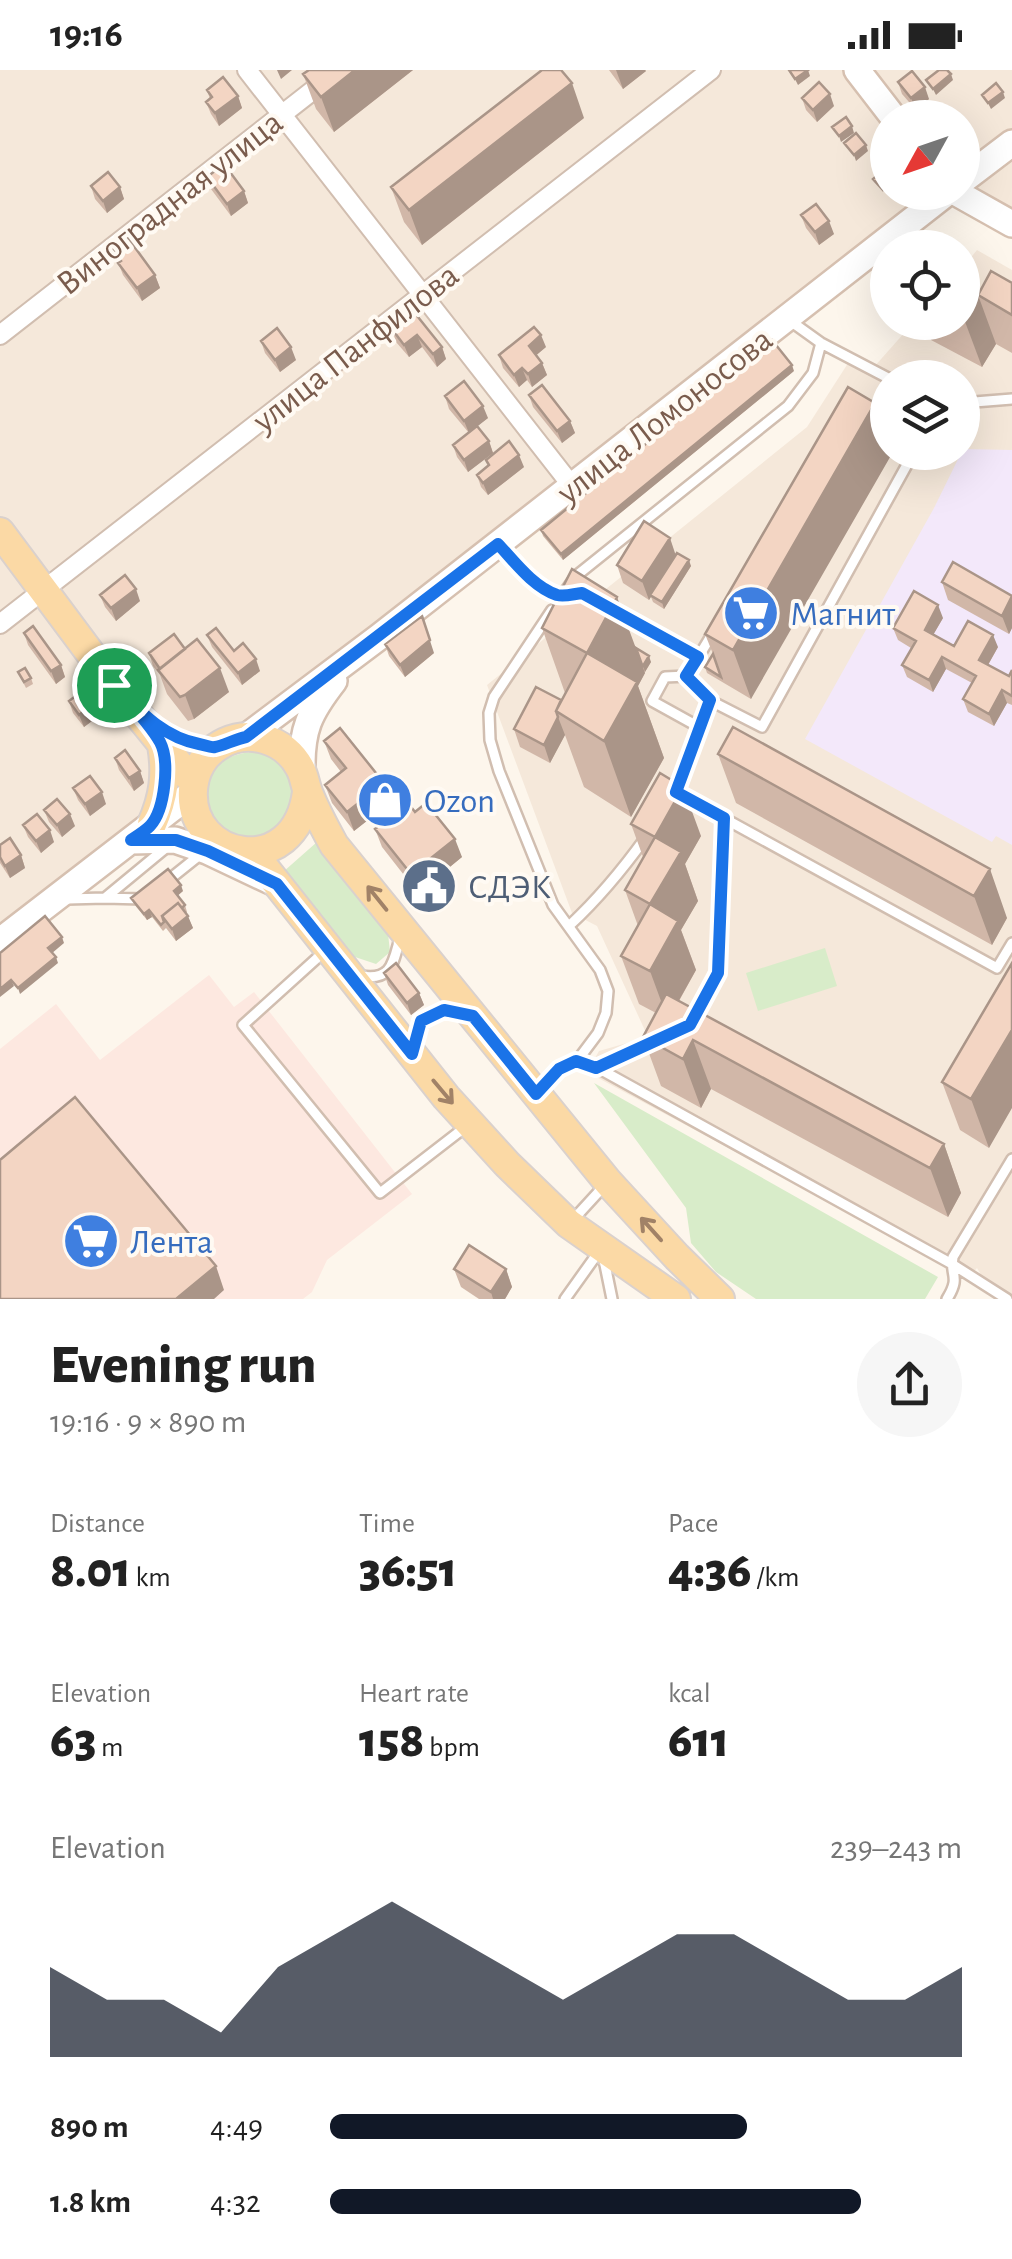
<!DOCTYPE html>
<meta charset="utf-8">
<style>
body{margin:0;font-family:"Alegreya Sans",sans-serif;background:#f6f6f6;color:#222;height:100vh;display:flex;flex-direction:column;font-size:38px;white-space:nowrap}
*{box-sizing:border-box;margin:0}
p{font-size:32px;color:#767676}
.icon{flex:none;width:55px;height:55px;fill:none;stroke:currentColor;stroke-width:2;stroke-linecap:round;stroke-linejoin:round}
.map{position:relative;height:1229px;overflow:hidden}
.details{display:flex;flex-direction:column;background:#fff;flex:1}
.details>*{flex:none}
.needle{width:65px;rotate:230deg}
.buttons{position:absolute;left:870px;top:30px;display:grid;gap:20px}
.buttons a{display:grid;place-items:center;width:110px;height:110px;border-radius:50%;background:#fff;box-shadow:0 10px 40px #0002;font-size:50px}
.pin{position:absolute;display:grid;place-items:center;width:85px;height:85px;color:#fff;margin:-42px;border:5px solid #fff;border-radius:50%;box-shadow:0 2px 10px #0007}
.round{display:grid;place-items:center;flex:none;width:105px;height:105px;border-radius:52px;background:#f6f6f6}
.summary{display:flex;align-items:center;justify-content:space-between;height:170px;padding:0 50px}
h1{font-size:55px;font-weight:800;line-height:75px}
.stats{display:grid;grid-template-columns:repeat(3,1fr);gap:15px;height:170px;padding:10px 50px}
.stats div{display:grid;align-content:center}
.stats b{font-size:50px;font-weight:800}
.stats small{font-size:28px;font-weight:400}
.stats p{font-size:28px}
.chart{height:280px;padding:20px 50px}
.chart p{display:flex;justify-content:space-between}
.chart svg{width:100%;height:180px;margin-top:10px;fill:#111827;opacity:.7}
ul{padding:0 50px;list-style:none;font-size:32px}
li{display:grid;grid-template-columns:160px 120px 1fr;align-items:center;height:75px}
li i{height:25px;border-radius:12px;background:#111827}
.status{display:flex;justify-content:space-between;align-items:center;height:70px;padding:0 50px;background:#fff;direction:ltr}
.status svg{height:28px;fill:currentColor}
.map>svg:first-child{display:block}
.residential{fill:#f5e8da;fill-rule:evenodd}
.commercial{fill:#fde8e0}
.education{fill:#f3e8fa}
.green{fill:#d8ecc9}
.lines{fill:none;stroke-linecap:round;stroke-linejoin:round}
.lane-casing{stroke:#d1beb0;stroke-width:14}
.street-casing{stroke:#d1beb0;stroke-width:22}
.secondary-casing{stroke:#d6c0b0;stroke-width:30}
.primary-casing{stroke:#dad1cd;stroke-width:32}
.lane{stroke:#fff;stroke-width:9}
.street{stroke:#fff;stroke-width:18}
.secondary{stroke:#fff;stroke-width:25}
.primary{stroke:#fbd9a5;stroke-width:28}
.wall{fill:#d1b7a8}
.shaded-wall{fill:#aa9588}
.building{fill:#f3d5c3;stroke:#aa9588;stroke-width:2.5}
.oneway{stroke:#a18267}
.route-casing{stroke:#fff;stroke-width:20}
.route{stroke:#1a73e8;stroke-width:12}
.labels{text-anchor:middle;stroke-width:8;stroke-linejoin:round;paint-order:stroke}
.street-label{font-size:35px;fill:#7a5c4d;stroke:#fffaf3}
.shop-label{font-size:35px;fill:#366cbe;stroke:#fffaf3;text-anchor:start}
.service-label{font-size:35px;fill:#4e5e75;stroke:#fffaf3;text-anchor:start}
</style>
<div class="status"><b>19:16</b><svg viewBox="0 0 49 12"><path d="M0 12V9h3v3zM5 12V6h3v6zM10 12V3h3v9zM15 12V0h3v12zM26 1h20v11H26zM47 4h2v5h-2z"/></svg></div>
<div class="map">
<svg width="1012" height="1229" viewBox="0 0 1012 1229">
<rect width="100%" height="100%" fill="#fdf6ec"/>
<!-- residential -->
<path class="residential" d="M0,0H1012V154L962,122V48H888V122L948,123L217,677L186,671L167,663L194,713L0,871Z
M977,180L1012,200V1229L985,1212L977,1198L969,1207L587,1002L599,981L648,967L597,856L572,843L487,615L807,357L852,287L874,297L913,253L962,252L963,197ZM888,308H962V382H888Z"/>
<!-- commercial -->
<path class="commercial" d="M209,905L234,937L254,922L412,1124L327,1190L312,1222L303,1229H0V979L56,934L100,990Z"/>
<!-- education -->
<path class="education" d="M963,379L1012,380V775L996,766L992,772L805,669L934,438Z"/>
<!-- green -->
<path class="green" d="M253,682C286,689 292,703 297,734L265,772L219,761C195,725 205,685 253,682Z
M317,772L387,854L390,882L376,894L349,885L283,802Z
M825,878L837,916L758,941L746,903Z
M594,1013L938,1207L925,1229H756L716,1202L691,1173L686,1138Z"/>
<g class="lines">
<!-- lane casing -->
<g class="lane-casing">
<path id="lane" d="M789,250L821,273L888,308
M962,333L1012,329
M872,344L888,316
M500,476L533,509L561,527L576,506L788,336L813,303L821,273
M552,540L494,627L489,643L490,670L499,701L553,835L600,900L608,921L606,943L598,963L577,991
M616,541L698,587
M687,606L714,561
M709,630L762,657L914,382
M699,657L652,631L665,607L687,606L709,630L676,722L997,898L1012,873
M166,812L201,784
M105,828L142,829
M67,829L105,828L168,776
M570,855C599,828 623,799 646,767
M326,880L243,955L380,1123L468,1055
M361,906C392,911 393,893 400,868
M693,949L718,903L724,748
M414,977L421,951L444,940L461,944
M597,997L655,971
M538,1022L559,999L577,991L596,997L952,1194L1007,1229
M571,1152L604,1116
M603,1185L612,1229
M565,1229L600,1180
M947,1229C961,1206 950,1207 953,1187L1012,1089"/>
</g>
<!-- street casing -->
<g class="street-casing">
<path id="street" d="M247,0L572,416
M0,265L339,0
M0,554L711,0"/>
</g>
<!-- secondary casing -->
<g class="secondary-casing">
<path id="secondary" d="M857,0L894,48
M962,111L1012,73
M955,122L1012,154
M246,667L379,567L948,122
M302,702C301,660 309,643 334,611
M131,771L175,770L207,781L277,814
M0,871L192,723"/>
</g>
<!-- primary casing -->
<g class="primary-casing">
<path id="primary" d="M0,462L114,615L194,713
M307,722C295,812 188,790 193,720C194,701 204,684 220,675C248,658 285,669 300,698C305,707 305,717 310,727C317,744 326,760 334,775L608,1112L677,1187L720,1229
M152,754C164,727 167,704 162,675
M252,782L446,1027L507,1094L569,1154L676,1229"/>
</g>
<!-- lane -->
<use href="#lane" class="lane"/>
<!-- street -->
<use href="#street" class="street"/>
<!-- secondary -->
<use href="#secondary" class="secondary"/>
<!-- primary -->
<use href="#primary" class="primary"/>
</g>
<!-- wall -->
<path class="wall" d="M309,0H413L334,62L316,39L303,4Z
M609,0H645L646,1L623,19Z
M898,12L929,29L916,40L902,24Z
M207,20L238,26L242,38L219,56L211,44L206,32L210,29Z
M802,28L834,36L817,52L806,40Z
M584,48L422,175L404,152L391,117Z
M207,107L244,121L248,133L231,146L211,119Z
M91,116L120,117L124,129L107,143L95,129Z
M801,145L834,164L819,175L806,158Z
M113,179L155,205L160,218L142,231L123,205Z
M1012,213V283L996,274L982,297L931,270L925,252H962V217L978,225Z
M414,242L442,277L446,289L437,297L422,277L409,287L396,272L392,259Z
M261,271L296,290L280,302L265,283Z
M546,277L536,285L542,293L547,305L532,317L527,310L519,317L503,298L499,285Z
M794,301L563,490L543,466L541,460Z
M848,317L751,629L707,603L705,597L713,584L705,564Z
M529,325L570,351L575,363L562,373L533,337Z
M445,326L488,348L477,356L489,371L493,383L468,402L457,387L453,375L469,363L449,339Z
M486,390L524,397L488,425L481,417L477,405L488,396Z
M676,485L691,496L664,539L653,532L651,527L649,530L623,513L617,495Z
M942,512L1012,526V558L1009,564L948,530Z
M100,525L140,531L116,551L105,537Z
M943,548L933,565L954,576L998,577L988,595L1009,606L1012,600V635L1007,633L994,656L968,642L963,629L972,613L946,599L933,622L907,607L902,595L911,578L898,570L893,558Z
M542,558L636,578L651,592L645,602L644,601L645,603L638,616L664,688L631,747L584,717L565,665L550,693L520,677L514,659L561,630L565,623Z
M24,563L61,595L65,607L56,614L28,575Z
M207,565L234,581L260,601L242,615L212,577Z
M385,574L434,583L405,607L389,586Z
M185,579L229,622L194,649L188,651L167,624L160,605L153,596L149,583Z
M18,602L31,608L33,614L26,618Z
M69,631L92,635L96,648L84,657L73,643Z
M733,657L1007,848L992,875L736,733L718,684Z
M324,671L384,713L391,732L354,761L332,733L325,715L341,702L331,689Z
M115,688L140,701L144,713L134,721L119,700Z
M73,718L106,734L90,746L78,730Z
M44,740L75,756L62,767L49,752Z
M415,742L462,787L418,823L382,777L375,759Z
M631,754L701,766L685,794L698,831L681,860L696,900L679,931L944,1074L961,1123L948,1147L711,1019L701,1038L661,1016L643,967L656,943L639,934L621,886L638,856L625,820L643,787Z
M23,755L54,772L41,783L28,767Z
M0,775L21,785L25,798L10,808L0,793Z
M183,821L177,826L185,835L187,842L186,843L193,858L176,871L166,858L163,861L152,847L147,850L134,834L131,828Z
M1012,893L989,1078L960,1060L942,1012Z
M384,903L419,923L424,935L411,945L388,915Z
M454,1199H506L512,1217L505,1229H479L461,1217Z"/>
<!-- shaded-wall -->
<path class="shaded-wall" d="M277,0H292L281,9Z
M355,0H413L334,62L321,27Z
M616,0H645L646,1L623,19Z
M808,0L810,6L798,15L795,9Z
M951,4L953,10L936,25L933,19Z
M572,13L584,48L422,175L409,140Z
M925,17L929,29L916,40L911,28Z
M1003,22L1005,28L991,39L988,33Z
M830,24L834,36L817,52L813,40Z
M238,26L242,38L219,56L215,43Z
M852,56L854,63L841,72L839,66Z
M866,75L868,81L856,91L854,85Z
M120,117L124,129L107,143L103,131Z
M244,121L248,133L231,146L227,134Z
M829,151L834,164L819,175L815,162Z
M155,205L160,218L142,231L137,218Z
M978,225L996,274L982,297L964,249Z
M417,265L422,277L409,287L404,275Z
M541,265L546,277L533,288L529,276Z
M291,277L296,290L280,302L275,290Z
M442,277L446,289L437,297L433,284Z
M542,293L547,305L532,317L528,304Z
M792,295L794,301L563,490L561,484Z
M522,298L527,310L519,317L514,305Z
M875,333L888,367V382H893L751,629L733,580Z
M483,336L488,348L469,363L464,351Z
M570,351L575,363L562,373L557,361Z
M489,371L493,383L468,402L464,390Z
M519,385L524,397L488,425L483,413Z
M670,468L676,486L649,530L642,511Z
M689,490L691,496L664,539L662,532Z
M136,519L140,531L116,551L111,538Z
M617,527L645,603L638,616L664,688L631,747L604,671L587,583Z
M1012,528V558L1009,564L1002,546Z
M938,535L943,548L929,572L925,560Z
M422,546L434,583L405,607L400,595Z
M993,565L998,577L984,602L979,590Z
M649,586L651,592L645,602L643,596Z
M942,587L946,599L933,622L929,610Z
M256,589L260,601L242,615L238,603Z
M61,595L65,607L56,614L51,601Z
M220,598L229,622L194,649L185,625Z
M1002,620L1007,633L994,656L989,644Z
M92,635L96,648L84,657L79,645Z
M558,647L565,665L550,693L544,675Z
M140,701L144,713L134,721L129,708Z
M384,713L391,732L354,761L347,742Z
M683,717L701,766L685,794L698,831L681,860L696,900L668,950L650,901V834L655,767Z
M102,722L106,734L90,746L85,734Z
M70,744L75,756L62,767L57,755Z
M50,760L54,772L41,783L36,771Z
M455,769L462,787L418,823L411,804Z
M21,785L25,798L10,808L5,796Z
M990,799L1007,848L992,875L974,826Z
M181,815L183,821L176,827L174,821Z
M149,840L152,847L147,850L144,844Z
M188,846L193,858L176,871L172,859Z
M62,867L64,873L51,884L48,878Z
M56,887L58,893L20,924L18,918Z
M11,910L14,916L0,927V919Z
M419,923L424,935L411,945L407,933Z
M1012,960V1038L989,1078L971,1029Z
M693,970L711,1019L701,1038L683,989Z
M944,1074L961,1123L948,1147L930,1098Z
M216,1196L224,1220L214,1229H176Z
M506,1199L512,1217L505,1229H493L491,1222Z"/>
<!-- building -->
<path class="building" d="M309,0H355L321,27L303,4Z
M542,0H561L572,13L409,140L391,117Z
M789,0H808L795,9Z
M939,0H947L951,4L933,19L926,10Z
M912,1L925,17L911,28L898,12Z
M223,7L238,26L215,43L206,32L212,27L207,20Z
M819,12L830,24L813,40L802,28Z
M996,13L1003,22L988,33L982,25Z
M936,40L943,48H927Z
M846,47L852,56L839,66L832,57Z
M856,63L866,75L854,85L844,73Z
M224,94L244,121L227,134L207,107Z
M883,100L888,105V116L883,120L873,109Z
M108,102L120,117L103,131L91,116Z
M816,134L829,151L815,162L801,145Z
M128,168L155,205L137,218L118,193L121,191L113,179Z
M991,201L1012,213V245L978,225L964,249L962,248V217L978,225Z
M414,242L442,277L433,284L417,265L404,275L392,259Z
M534,257L541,265L529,276L542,293L528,304L522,298L514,305L499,285Z
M277,258L291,277L275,290L261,271Z
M772,270L792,295L561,484L541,460Z
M464,311L483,336L464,351L445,326Z
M542,315L570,351L557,361L529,325Z
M848,317L875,333L733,580L705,564Z
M477,356L489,371L464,390L453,375Z
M509,371L519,385L483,413L477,405L489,395L486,390Z
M644,451L670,468L642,511L617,495Z
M677,483L689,490L662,532L650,525Z
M953,492L1012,526L1002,546L942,512Z
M572,499L617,527L587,583L542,558Z
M125,505L136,519L111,538L100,525Z
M914,521L938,535L925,560L954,576L968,551L993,565L979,590L1009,606L1012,600V626L1002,620L989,644L963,629L976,606L942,587L929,610L902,595L916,571L893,558Z
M422,546L430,570L400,595L385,574Z
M33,556L61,595L51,601L24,563Z
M216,558L234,581L243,573L256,589L238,603L207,565Z
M174,564L185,579L160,599L149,583Z
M197,569L220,598L185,625L180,627L158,600Z
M636,578L649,586L643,596L642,595Z
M587,583L637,612L604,671L556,641Z
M713,584L721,607L705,597Z
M25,598L31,608L24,612L18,602Z
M536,617L561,630L556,641L558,647L544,675L514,659Z
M81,622L92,635L79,645L69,631Z
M733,657L990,799L974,826L718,684Z
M340,658L384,713L347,742L325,715L346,698L324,671Z
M125,680L140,701L129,708L115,688Z
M660,703L683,717L655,767L681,782L650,834L678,851L650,901L621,886L650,834L625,820L655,767L631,754Z
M90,706L102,722L85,734L73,718Z
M57,729L70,744L57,755L44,740Z
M408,733L415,742L426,733L455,769L411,804L375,759Z
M37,744L50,760L36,771L23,755Z
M10,768L21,785L5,796L0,787V775Z
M168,799L181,815L174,821L185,835L182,838L178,833L162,846L164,852L161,855L149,840L144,844L131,828Z
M178,833L188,846L172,859L162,846Z
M45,846L62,867L48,878L56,887L18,918L11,910L0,919V883Z
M396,893L419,923L407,933L384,903Z
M1012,893V960L971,1029L942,1012Z
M666,924L944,1074L930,1098L693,970L683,989L643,967Z
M75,1027L216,1196L176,1229H0V1090Z
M469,1175L506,1199L491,1222L454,1199Z"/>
<!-- one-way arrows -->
<defs><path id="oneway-shaft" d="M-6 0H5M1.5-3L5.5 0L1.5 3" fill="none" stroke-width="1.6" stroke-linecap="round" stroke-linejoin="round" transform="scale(2.5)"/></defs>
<g class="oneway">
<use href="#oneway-shaft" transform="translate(377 828) rotate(-129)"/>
<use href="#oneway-shaft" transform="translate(443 1022) rotate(50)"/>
<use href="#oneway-shaft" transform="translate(651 1159) rotate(-132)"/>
</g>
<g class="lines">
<!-- route casing -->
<g class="route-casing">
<path id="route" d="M498,474C514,491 533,517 557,525C565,527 573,524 582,523L698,587L686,606L710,630L676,722L724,748L718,903L690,955L596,998L576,991L559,999L536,1024L473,946L444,940L421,951L412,984L277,814L208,781L176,770H131C137,766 145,761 150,756C165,740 170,691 160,672C150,654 128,631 114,615C140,641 162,667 199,674C205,675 210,678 215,677C222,676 236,669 246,667Z"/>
</g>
<!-- route -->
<use href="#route" class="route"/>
</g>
<!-- icons -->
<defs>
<g id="supermarket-disc" transform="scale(2.875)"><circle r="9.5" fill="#3f7fe0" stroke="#fffaf3"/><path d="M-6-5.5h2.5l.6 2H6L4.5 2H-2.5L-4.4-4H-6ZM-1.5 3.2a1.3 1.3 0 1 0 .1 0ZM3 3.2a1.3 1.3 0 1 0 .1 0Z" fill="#fff"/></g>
<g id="shop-disc" transform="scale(2.875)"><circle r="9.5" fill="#3f7fe0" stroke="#fffaf3"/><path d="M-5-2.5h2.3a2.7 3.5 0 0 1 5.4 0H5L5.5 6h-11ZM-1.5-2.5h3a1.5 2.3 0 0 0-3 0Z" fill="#fff"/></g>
<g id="civic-disc" transform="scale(2.875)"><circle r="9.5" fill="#5c6f8a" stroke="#fffaf3"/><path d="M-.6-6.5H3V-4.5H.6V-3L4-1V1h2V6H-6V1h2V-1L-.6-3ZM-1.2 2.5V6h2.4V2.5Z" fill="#fff"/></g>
</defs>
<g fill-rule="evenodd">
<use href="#supermarket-disc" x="751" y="543"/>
<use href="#shop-disc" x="385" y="730"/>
<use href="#civic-disc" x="429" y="816"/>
<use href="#supermarket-disc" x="91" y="1171"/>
</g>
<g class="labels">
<!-- street labels -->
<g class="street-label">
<text transform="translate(169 132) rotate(-38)" y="12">Виноградная улица</text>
<text transform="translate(355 277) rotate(-38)" y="12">улица Панфилова</text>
<text transform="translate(664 345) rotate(-38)" y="12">улица Ломоносова</text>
</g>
<!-- shop labels -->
<g class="shop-label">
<text x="790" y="555">Магнит</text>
<text x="424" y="742">Ozon</text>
<text x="130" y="1183">Лента</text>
</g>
<!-- service labels -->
<g class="service-label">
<text x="468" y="828">СДЭК</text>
</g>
</g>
</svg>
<div class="buttons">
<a><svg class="needle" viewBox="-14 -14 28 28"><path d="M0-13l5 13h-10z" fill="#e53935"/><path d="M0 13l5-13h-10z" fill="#767676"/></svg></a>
<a><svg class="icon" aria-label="locate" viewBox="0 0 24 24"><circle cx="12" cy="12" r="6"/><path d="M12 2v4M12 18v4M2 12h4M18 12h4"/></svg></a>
<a><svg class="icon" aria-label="layers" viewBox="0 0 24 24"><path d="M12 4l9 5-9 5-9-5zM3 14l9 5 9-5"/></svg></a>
</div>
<div class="pin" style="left:114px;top:615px;background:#1e9e55"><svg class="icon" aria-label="arrive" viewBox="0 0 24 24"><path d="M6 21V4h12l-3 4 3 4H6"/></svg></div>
</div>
<section class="details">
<div class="summary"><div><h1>Evening run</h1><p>19:16 · 9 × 890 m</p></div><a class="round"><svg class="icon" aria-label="share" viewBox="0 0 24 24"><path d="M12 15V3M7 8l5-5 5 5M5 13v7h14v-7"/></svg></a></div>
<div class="stats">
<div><p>Distance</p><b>8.01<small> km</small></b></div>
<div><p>Time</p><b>36:51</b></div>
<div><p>Pace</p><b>4:36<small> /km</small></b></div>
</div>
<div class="stats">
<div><p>Elevation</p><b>63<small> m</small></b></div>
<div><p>Heart rate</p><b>158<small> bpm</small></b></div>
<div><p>kcal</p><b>611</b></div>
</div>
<div class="chart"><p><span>Elevation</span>239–243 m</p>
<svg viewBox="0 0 160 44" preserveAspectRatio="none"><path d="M0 44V22L10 30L20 30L30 38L40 22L50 14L60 6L70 14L80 22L90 30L100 22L110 14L120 14L130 22L140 30L150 30L160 22V44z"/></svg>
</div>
<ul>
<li><b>890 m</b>4:49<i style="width:66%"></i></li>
<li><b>1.8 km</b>4:32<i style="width:84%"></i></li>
</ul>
</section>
